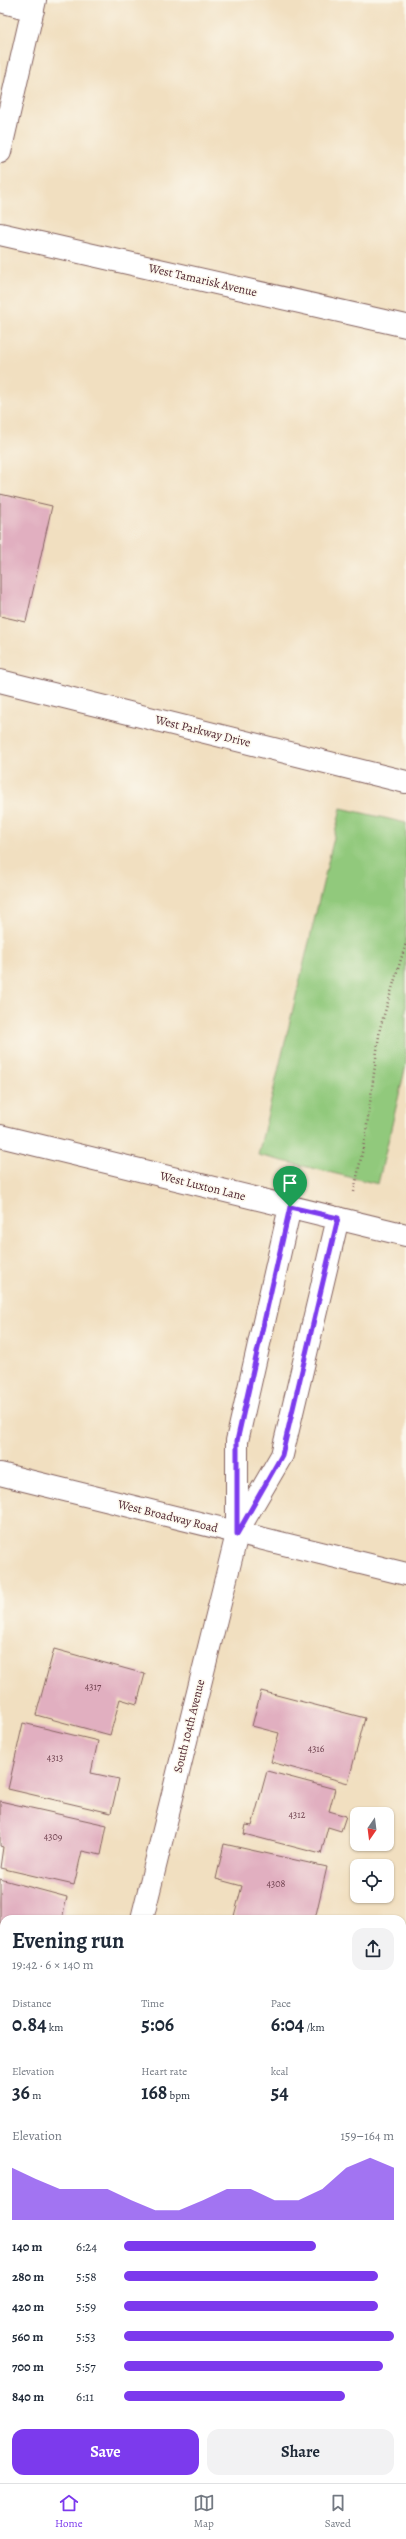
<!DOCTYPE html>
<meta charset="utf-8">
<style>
body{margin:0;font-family:Alegreya,serif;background:#f2f2f3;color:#1f2937;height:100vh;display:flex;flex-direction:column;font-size:15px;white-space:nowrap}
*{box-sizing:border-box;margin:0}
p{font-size:13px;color:#747a83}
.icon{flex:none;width:22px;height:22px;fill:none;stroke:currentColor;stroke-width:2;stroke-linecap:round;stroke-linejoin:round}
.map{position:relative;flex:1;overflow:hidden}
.side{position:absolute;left:0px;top:1915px;width:406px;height:568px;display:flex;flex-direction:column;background:#fff;border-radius:12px 12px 0 0;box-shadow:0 1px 3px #0004}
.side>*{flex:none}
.needle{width:26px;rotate:194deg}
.buttons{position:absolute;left:350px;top:1807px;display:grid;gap:8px}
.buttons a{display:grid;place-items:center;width:44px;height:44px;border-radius:8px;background:#fff;box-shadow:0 1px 3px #0004;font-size:20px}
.pin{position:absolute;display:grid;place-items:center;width:34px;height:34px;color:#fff;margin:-41px -17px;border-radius:50% 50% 50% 0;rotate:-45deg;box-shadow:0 0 4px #0007}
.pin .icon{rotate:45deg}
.round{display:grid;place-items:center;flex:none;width:42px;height:42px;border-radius:12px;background:#f2f2f3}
.overview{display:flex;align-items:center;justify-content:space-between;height:68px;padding:0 12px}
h1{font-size:22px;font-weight:600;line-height:30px}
.figures{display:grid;grid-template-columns:repeat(3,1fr);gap:6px;height:68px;padding:4px 12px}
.figures div{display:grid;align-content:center}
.figures b{font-size:20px;font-weight:600}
.figures small{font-size:11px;font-weight:400}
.figures p{font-size:11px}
.chart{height:112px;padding:8px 12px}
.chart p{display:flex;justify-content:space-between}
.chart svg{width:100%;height:72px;margin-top:4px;fill:#7c3aed;opacity:.7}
.cta{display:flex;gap:8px;margin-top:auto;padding:8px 12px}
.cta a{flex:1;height:46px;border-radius:12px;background:#7c3aed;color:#fff;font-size:16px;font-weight:600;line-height:46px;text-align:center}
.cta a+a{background:#f2f2f3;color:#1f2937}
ul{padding:0 12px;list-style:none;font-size:13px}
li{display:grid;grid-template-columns:64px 48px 1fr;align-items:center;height:30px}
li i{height:10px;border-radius:5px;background:#7c3aed}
.dock{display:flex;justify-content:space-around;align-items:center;height:56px;border-top:1px solid #e0e1e3;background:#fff;font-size:11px;color:#747a83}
.dock a{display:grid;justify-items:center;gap:2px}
.dock .on{color:#7c3aed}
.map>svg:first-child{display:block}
.green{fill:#91c97b;stroke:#6e7453}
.building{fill:#e1afc0}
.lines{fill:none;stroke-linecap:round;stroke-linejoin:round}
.street-casing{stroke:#84625f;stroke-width:24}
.secondary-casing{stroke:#84625f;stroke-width:24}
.path{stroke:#84625f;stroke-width:2.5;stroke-dasharray:1 3;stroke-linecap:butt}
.street{stroke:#fff;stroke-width:22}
.secondary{stroke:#fff;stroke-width:22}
.route-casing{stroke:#fff;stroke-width:8}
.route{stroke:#7c3aed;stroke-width:5}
.labels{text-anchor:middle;stroke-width:3;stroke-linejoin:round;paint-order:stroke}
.number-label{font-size:10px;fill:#704350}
.street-label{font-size:12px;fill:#4a1f2b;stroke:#fbf7ec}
</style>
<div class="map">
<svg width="406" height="2483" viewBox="0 0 406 2483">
<rect width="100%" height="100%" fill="#fbf7ec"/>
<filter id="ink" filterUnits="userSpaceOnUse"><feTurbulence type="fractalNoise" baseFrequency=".025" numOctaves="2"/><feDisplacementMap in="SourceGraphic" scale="8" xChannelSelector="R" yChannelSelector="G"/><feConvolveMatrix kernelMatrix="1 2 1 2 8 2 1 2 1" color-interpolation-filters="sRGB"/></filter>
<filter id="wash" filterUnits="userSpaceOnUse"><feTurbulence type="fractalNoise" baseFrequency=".012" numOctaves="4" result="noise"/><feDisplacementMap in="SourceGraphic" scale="16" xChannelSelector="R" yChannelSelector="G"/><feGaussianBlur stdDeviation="0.9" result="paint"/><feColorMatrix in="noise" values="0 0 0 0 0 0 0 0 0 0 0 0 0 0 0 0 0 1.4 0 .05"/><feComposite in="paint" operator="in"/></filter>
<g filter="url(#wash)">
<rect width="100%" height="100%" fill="#f1dfc0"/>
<!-- green -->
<path class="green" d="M341,808L406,823V1065L378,1184L258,1155Z"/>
<g id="blocks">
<!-- building -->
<path class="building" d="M0,494L52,506L26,622L0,616Z
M54,1649L145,1674L137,1704L120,1699L110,1735L36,1715Z
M261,1691L365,1718L348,1783L271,1762L279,1733L252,1726Z
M23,1723L98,1741L91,1773L119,1779L111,1813L8,1789Z
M267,1771L335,1789L329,1811L346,1816L341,1831L328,1827L321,1854L244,1834L246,1825L252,1826Z
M0,1801L107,1825L101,1855L82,1851L74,1885L0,1868L3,1847L0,1846Z
M224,1844L327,1867L315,1919H247L234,1916L242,1886L216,1879Z
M0,1879L67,1897L62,1919H4V1947L0,1946Z
M0,1975L4,1976V2042L0,2041Z
M0,2054H4V2120H0Z
M406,2089V2133H405L402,2119V2090Z
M4,2162V2231L0,2232V2163Z
M4,2242V2312L0,2314V2243Z
M402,2333L406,2334V2410L402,2409Z
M147,2479H197L202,2483H151Z"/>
</g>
</g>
<g filter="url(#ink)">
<use href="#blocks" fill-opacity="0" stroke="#84625f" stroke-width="1"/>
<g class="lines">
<!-- street casing -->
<g class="street-casing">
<path id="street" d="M0,1L33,10
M0,152L35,0
M0,234L406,326
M0,681L406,782
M0,1136L406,1235
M237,1532L282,1455L338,1218
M142,1919L237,1534V1441L290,1207
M312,2479L329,2483"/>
</g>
<!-- secondary casing -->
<g class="secondary-casing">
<path id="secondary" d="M0,1474L406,1574"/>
</g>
<!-- path -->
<path class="path" d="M354,1192L366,1133L380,1028L406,943"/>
<!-- street -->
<use href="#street" class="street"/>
<!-- secondary -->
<use href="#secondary" class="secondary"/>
</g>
</g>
<g class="lines" filter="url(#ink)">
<!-- route casing -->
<g class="route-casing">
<path id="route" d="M290,1207L338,1218L282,1455L237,1534V1441Z"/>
</g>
<!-- route -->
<use href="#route" class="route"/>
</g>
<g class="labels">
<!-- number labels -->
<g class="number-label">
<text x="93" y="1690">4317</text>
<text x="316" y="1752">4316</text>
<text x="55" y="1761">4313</text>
<text x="297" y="1818">4312</text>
<text x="53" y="1840">4309</text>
<text x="276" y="1887">4308</text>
</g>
<!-- street labels -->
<g class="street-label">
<text transform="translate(203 280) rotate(13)" y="4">West Tamarisk Avenue</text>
<text transform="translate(203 731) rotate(14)" y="4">West Parkway Drive</text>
<text transform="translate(203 1186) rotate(14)" y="4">West Luxton Lane</text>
<text transform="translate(168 1516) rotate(14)" y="4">West Broadway Road</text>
<text transform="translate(189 1726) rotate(-76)" y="4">South 104th Avenue</text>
</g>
</g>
</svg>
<div class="buttons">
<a><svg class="needle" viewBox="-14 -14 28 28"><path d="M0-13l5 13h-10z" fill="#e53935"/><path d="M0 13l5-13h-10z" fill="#747a83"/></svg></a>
<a><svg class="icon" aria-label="locate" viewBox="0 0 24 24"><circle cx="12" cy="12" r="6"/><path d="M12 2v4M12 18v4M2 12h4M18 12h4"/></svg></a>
</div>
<div class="pin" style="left:290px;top:1207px;background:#1e9e55"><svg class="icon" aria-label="arrive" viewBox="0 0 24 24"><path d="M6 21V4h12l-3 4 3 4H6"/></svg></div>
<section class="side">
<div class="overview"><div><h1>Evening run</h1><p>19:42 · 6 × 140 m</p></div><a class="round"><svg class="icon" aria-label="share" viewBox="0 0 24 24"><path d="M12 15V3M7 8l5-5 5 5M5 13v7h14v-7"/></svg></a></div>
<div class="figures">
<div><p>Distance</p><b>0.84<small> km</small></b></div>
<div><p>Time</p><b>5:06</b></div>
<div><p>Pace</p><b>6:04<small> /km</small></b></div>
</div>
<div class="figures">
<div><p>Elevation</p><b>36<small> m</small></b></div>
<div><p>Heart rate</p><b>168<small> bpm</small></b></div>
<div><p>kcal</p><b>54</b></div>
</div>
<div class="chart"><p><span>Elevation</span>159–164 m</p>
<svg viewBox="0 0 160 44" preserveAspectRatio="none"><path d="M0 44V12L10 19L20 25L30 25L40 25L50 32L60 38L70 38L80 32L90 25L100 25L110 32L120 32L130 25L140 12L150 6L160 12V44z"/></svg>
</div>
<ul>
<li><b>140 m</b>6:24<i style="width:71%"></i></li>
<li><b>280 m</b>5:58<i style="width:94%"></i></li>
<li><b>420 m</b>5:59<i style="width:94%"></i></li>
<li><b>560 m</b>5:53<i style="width:100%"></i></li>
<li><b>700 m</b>5:57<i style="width:96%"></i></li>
<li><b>840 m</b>6:11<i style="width:82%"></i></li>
</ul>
<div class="cta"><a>Save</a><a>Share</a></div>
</section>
</div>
<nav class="dock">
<a class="on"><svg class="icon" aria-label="home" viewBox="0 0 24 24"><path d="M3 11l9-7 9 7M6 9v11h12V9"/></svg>Home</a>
<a><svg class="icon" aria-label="map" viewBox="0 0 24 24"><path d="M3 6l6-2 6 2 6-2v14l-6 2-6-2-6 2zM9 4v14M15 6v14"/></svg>Map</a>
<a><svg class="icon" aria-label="saved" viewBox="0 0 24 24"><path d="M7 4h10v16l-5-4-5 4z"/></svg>Saved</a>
</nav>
